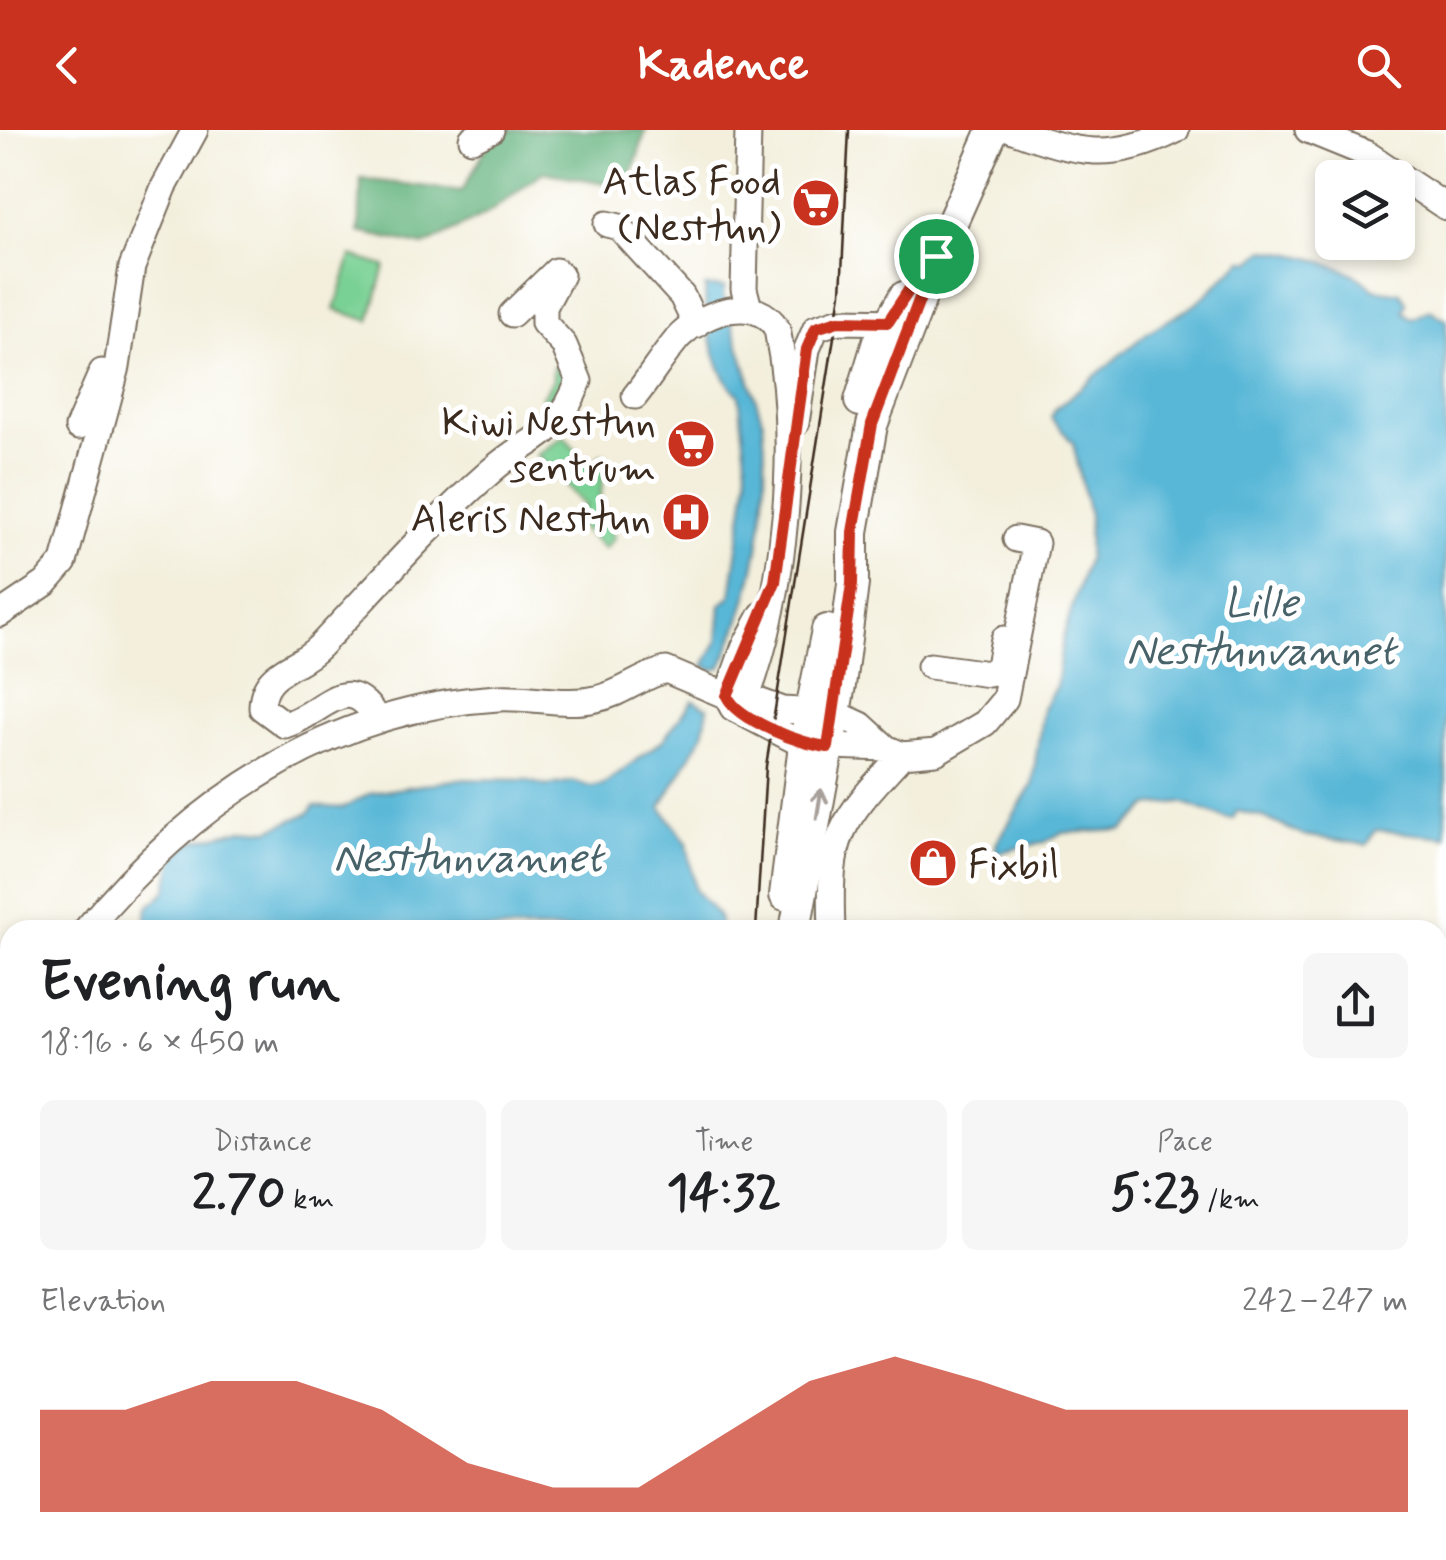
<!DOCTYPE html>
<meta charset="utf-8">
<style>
body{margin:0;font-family:Mynerve,sans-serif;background:#f6f6f6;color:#202124;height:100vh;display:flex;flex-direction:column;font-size:38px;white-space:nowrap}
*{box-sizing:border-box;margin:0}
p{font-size:32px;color:#757577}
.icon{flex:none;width:55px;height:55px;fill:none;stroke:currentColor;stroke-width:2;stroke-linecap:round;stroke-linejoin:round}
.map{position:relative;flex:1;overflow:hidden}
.side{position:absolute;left:0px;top:790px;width:1448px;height:640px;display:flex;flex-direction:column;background:#fff;border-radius:30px 30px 0 0;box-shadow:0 5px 15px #0003}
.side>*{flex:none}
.controls{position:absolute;left:1315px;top:30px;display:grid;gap:20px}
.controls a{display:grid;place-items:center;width:100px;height:100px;border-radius:15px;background:#fff;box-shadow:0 5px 15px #0003;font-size:50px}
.pin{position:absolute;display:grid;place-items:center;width:85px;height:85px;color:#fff;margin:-42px;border:5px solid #fff;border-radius:50%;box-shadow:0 2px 10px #0007}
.round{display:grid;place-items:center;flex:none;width:105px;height:105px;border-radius:15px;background:#f6f6f6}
.head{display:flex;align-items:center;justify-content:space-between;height:170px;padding:0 40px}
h1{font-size:55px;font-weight:800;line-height:75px}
.figures{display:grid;grid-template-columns:repeat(3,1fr);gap:15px;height:170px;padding:10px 40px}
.figures div{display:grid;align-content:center;border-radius:15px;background:#f6f6f6;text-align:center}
.figures b{font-size:50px;font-weight:800}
.figures small{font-size:28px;font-weight:400}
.figures p{font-size:28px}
.chart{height:280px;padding:20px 40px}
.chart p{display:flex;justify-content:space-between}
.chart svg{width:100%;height:180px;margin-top:10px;fill:#c8321e;opacity:.7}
header{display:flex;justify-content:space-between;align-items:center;height:130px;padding:0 40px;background:#c8321e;color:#fff;font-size:45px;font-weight:800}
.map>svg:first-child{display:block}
.green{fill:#7ad195;stroke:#5a7e5a;stroke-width:2.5}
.forest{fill:#63b37e;stroke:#4f6e4e;stroke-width:2.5}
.water{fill:#59b7d7;stroke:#4a707a;stroke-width:2.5}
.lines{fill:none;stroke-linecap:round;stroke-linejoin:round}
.river{stroke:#59b7d7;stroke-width:30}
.minor-casing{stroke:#7b6f60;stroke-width:29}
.major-casing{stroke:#7b6f60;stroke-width:34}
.minor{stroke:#fff;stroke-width:25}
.major{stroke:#fff;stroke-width:30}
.tram{stroke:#3b2a1e;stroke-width:2.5}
.oneway{stroke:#a79f9a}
.route-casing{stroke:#fff;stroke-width:20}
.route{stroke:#c8321e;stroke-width:12}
.labels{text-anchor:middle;stroke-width:10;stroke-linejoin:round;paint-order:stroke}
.poi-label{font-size:40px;fill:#3b2a1e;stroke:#fff;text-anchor:end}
.water-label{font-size:42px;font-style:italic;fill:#476268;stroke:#fff}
</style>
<header><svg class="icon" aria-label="back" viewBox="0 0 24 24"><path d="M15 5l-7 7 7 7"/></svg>Kadence<svg class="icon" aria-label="search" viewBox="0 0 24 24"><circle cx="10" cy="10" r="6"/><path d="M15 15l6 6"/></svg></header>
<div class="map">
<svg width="1446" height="1430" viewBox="0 0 1446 1430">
<rect width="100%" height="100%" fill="#fff"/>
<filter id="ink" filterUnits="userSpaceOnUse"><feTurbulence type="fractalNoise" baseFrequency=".01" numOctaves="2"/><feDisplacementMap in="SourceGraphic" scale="20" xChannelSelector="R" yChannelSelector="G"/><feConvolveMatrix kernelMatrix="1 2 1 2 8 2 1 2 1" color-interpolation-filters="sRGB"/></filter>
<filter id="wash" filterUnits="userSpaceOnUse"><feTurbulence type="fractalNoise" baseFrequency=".0048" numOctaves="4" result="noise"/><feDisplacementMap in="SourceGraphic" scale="40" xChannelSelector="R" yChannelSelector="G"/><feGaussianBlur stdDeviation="2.25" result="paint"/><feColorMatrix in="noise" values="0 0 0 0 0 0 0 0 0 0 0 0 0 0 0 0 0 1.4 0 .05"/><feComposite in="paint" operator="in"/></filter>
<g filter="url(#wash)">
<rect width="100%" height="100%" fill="#f3efdc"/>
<!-- green -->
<path class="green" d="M351,126L385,136L370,191L335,180Z
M564,235L566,260L537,302L528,293L547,272L542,267L553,250V237Z
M564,306L589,336L602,324L607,326L600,368L614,408L604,419L572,389L585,376L537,325Z"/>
<!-- forest -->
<path class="forest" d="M496,0H646L628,57L543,42L490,82L424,116L359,102L361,49L462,61Z"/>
<!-- water -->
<path class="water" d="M1265,120C1296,123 1354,136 1374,159L1401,163L1407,172L1404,182L1413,189L1430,180L1446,190V707L1375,700L1367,715L1302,705L1263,687L1237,681L1233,689L1225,688L1182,672L1149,676L1124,700L1061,703L1045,712L996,723V714L1032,655L1043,578L1056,556L1063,507L1088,427L1089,385L1073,313L1051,288L1055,279L1148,202L1196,174L1243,130L1251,132Z
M705,157H725L723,164L763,292C771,376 756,461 721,537L714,540L704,536L718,510L721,475L731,466L748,347L739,265C714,244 705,190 705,157Z
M693,570L708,578L703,604L661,677L687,713L695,760L719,787L721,800H144L148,777L166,761L174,728L191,712L247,698L269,700L309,683L314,676L343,678L371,663L460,649L525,650L546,656L573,651L591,657L604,654L663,610Z
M10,1202V1420H670L669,1430H0V1212Z"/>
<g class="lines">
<!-- river -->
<path class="river" d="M0,1063L10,1054"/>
</g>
</g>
<g filter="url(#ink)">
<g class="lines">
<!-- minor casing -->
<g class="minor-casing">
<path id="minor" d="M748,0L744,159L749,178
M1013,0C1078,24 1112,32 1176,0
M1308,0L1367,24L1446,77
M472,9L491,0
M607,94L619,97L682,166L696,195
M635,266C647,252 672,212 682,204C707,181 757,164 777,199C800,311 786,460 747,567
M796,293L807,219L816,198L838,191L906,192
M78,297L102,242
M0,484L46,453L64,432L117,237L132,137L164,57L195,0
M930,536L989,544L999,536L1004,509
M727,566L744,518L762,485
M727,567L733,578L804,615L886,618
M377,589C347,538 324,583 285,595L262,578C262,539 297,540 320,516C376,457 429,395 491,341C532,304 555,312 579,251L564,215L544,193V177L561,145L556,141L512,184
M86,800C191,672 328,578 498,568C530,566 564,576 596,569C622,564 641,546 666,540L727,566L747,567L783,580L835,583L861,595L886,618L902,625L936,622L985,593L1005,569L1036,413L1016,409
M832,800C828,705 839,693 902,625
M0,869L10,864
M1438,890L1446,887
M1438,1195L1446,1189
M834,1420L835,1430
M1346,1430L1357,1420"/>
</g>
<!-- major casing -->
<g class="major-casing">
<path id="major" d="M860,271L878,212L904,167
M785,765L804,615L827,500
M795,800L840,555L853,454V402L872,295L937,126L993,0
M729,1420L731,1430"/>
</g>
<!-- minor -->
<use href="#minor" class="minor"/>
<!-- major -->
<use href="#major" class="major"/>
<!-- tram -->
<path class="tram" d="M756,800L766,636L841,163L849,0
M700,1420L702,1430"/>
</g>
<!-- one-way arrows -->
<defs><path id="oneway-shaft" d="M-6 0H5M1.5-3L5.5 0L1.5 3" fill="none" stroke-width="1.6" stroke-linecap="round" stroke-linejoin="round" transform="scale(2.5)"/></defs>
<use class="oneway" href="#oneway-shaft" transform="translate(819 674) rotate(-81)"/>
</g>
<g class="lines" filter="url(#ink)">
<!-- route casing -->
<g class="route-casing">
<path id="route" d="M936,126L872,294L853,402L852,454L828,617C802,615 738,590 727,566L775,452L807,219L816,198L838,191L888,192L926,134Z"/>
</g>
<!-- route -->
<use href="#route" class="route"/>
</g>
<!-- icons -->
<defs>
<g id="supermarket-disc" transform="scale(2.5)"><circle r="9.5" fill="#c8321e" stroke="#fff"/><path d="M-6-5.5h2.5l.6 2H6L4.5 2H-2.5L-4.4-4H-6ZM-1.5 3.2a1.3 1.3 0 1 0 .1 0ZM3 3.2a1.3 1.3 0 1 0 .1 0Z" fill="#fff"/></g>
<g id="hospital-disc" transform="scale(2.5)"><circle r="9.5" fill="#c8321e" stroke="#fff"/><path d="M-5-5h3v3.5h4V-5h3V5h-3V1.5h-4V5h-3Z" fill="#fff"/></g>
<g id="shop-disc" transform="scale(2.5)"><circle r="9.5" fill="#c8321e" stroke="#fff"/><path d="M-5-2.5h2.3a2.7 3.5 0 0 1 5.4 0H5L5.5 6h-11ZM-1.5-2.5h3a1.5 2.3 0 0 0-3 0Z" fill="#fff"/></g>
</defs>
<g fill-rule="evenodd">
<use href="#supermarket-disc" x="816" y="73"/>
<use href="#supermarket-disc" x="691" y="314"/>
<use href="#hospital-disc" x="686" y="387"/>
<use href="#shop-disc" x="933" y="733"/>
</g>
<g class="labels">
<!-- poi labels -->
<g class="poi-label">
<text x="781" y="64">Atlas Food<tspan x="781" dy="46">(Nesttun)</tspan></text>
<text x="656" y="305">Kiwi Nesttun<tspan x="656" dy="46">sentrum</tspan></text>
<text x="651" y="401">Aleris Nesttun</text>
<text x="968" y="747" text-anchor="start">Fixbil</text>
</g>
<!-- water labels -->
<g class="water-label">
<text x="1261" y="486">Lille<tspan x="1261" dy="48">Nesttunvannet</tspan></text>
<text x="468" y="741">Nesttunvannet</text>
</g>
</g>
</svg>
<div class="controls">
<a><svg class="icon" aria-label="layers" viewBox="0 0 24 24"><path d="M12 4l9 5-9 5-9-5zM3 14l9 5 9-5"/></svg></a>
</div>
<div class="pin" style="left:936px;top:126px;background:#1e9e55"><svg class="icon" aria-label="arrive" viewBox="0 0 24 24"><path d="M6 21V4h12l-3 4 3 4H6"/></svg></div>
<section class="side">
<div class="head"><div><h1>Evening run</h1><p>18:16 · 6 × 450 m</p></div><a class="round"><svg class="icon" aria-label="share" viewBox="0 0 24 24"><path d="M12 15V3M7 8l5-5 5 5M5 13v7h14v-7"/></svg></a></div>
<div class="figures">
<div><p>Distance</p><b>2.70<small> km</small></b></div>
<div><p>Time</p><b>14:32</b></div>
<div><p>Pace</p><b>5:23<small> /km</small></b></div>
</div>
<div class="chart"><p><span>Elevation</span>242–247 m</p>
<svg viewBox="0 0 160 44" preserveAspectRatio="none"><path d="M0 44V19L10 19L20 12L30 12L40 19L50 32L60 38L70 38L80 25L90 12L100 6L110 12L120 19L130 19L140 19L150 19L160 19V44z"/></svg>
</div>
</section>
</div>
